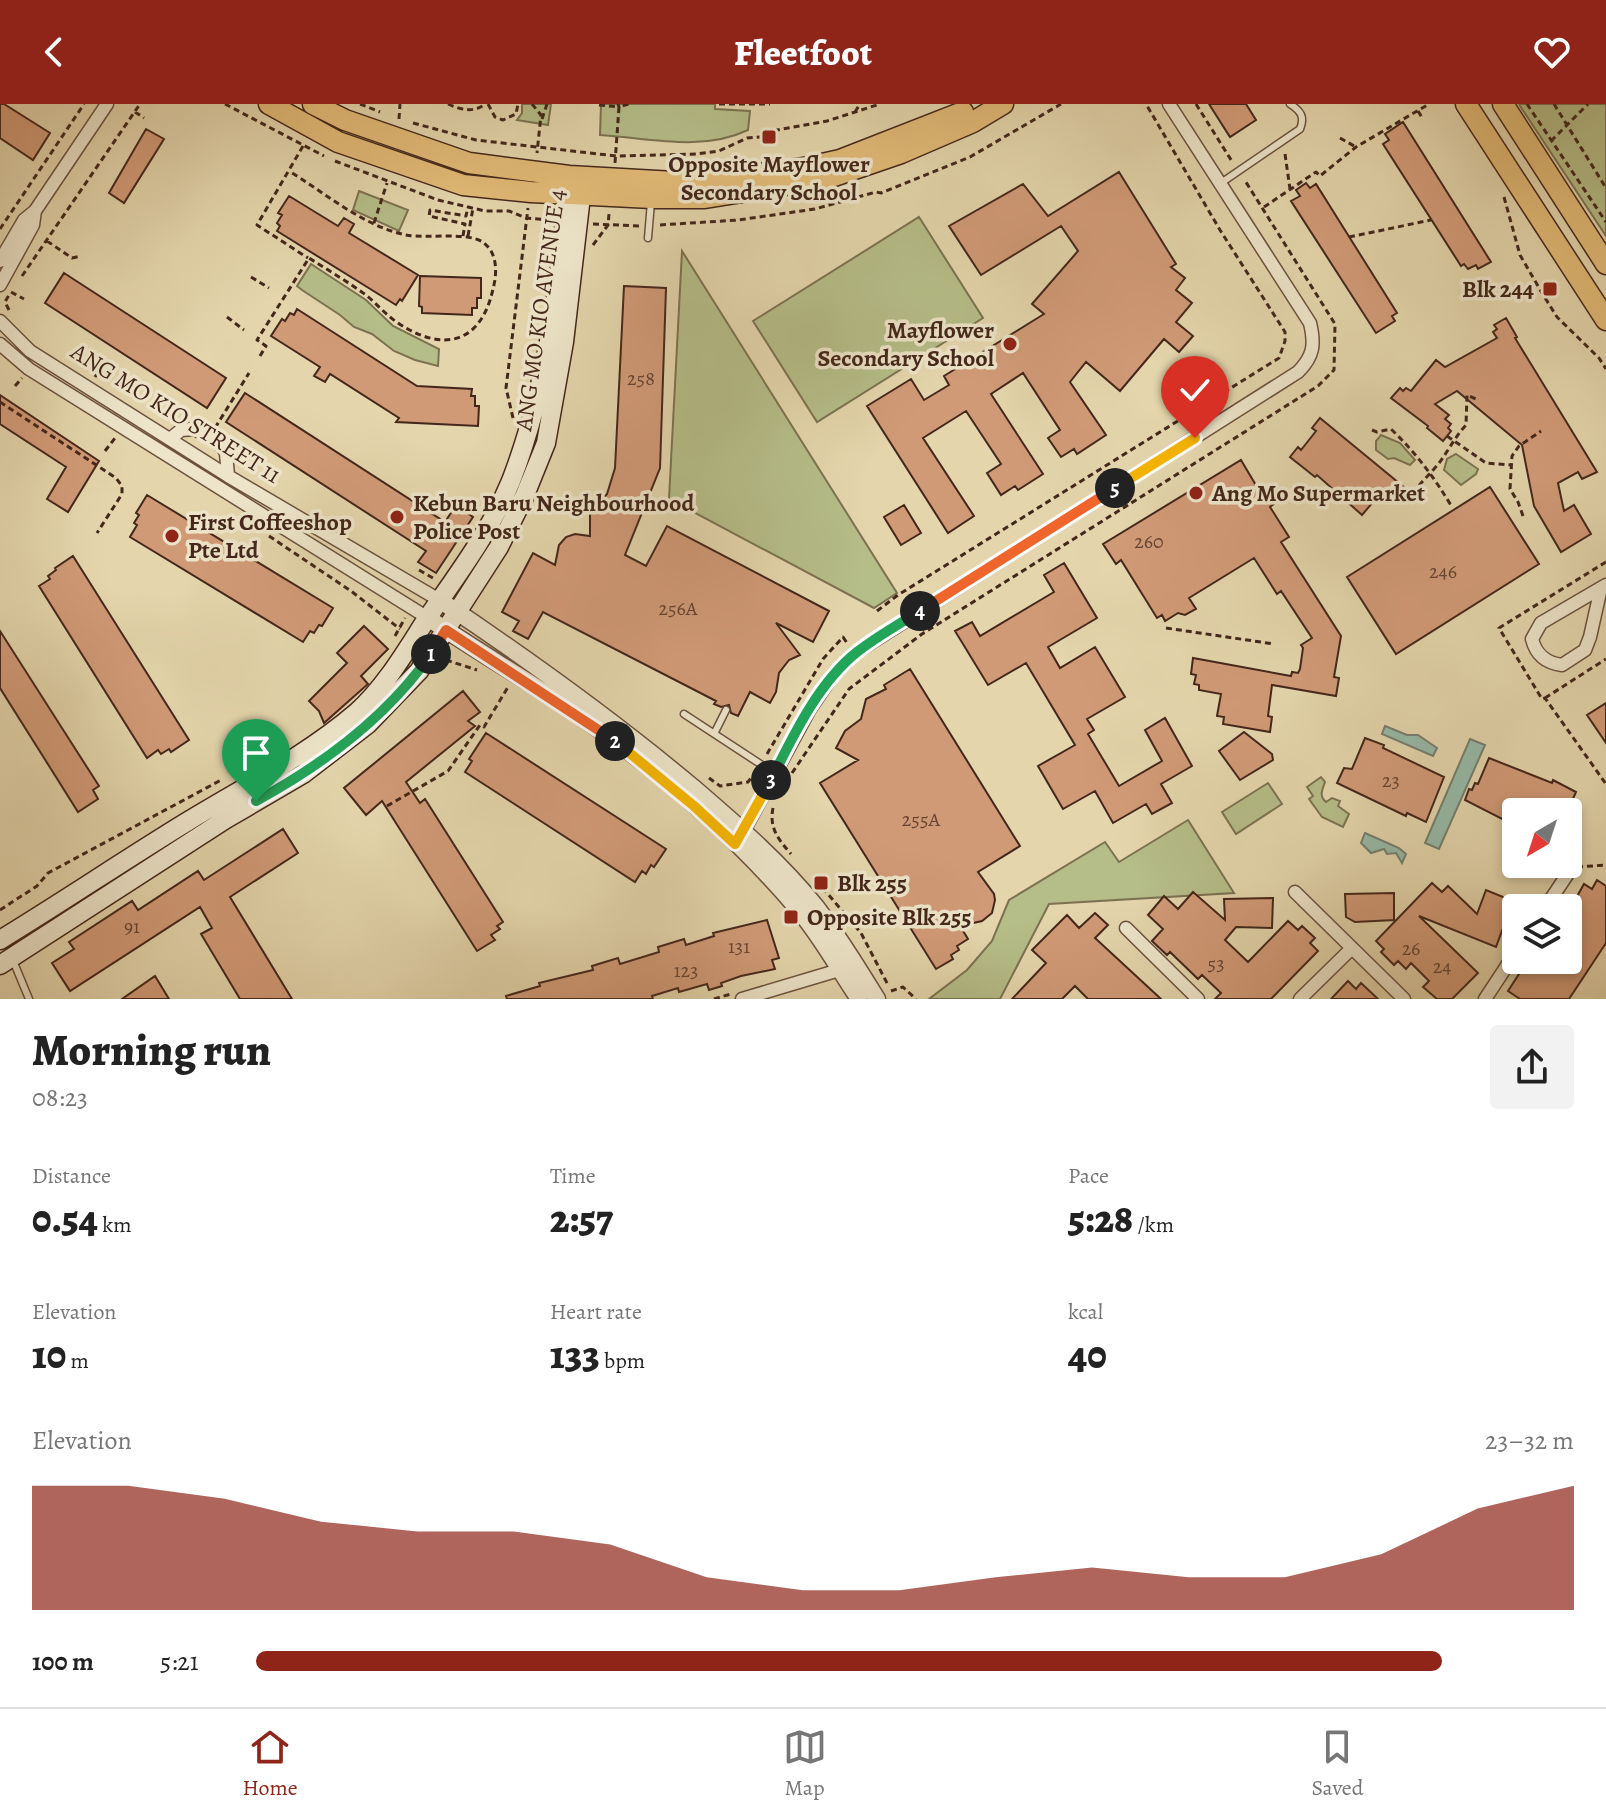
<!DOCTYPE html>
<meta charset="utf-8">
<style>
body{margin:0;font-family:Alegreya,serif;background:#f2f2f2;color:#222;height:100vh;display:flex;flex-direction:column;font-size:30px;white-space:nowrap}
*{box-sizing:border-box;margin:0}
p{font-size:26px;color:#767676}
.icon{flex:none;width:44px;height:44px;fill:none;stroke:currentColor;stroke-width:2;stroke-linecap:round;stroke-linejoin:round}
.map{position:relative;height:895px;overflow:hidden}
.details{display:flex;flex-direction:column;background:#fff;flex:1}
.details>*{flex:none}
.needle{width:52px;rotate:219deg}
.controls{position:absolute;left:1502px;top:694px;display:grid;gap:16px}
.controls a{display:grid;place-items:center;width:80px;height:80px;border-radius:8px;background:#fff;box-shadow:0 4px 12px #0003;font-size:40px}
.pin{position:absolute;display:grid;place-items:center;width:68px;height:68px;color:#fff;margin:-82px -34px;border-radius:50% 50% 50% 0;rotate:-45deg;box-shadow:0 0 8px #0007}
.pin .icon{rotate:45deg}
.km{position:absolute;width:40px;height:40px;margin:-20px;border-radius:50%;background:#222;color:#fff;font-size:22px;line-height:40px;text-align:center}
.round{display:grid;place-items:center;flex:none;width:84px;height:84px;border-radius:8px;background:#f2f2f2}
.summary{display:flex;align-items:center;justify-content:space-between;height:136px;padding:0 32px}
h1{font-size:44px;font-weight:800;line-height:60px}
.stats{display:grid;grid-template-columns:repeat(3,1fr);gap:12px;height:136px;padding:8px 32px}
.stats div{display:grid;align-content:center}
.stats b{font-size:40px;font-weight:800}
.stats small{font-size:22px;font-weight:400}
.stats p{font-size:22px}
.chart{height:224px;padding:16px 32px}
.chart p{display:flex;justify-content:space-between}
.chart svg{width:100%;height:144px;margin-top:8px;fill:#8f2418;opacity:.7}
ul{padding:0 32px;list-style:none;font-size:26px}
li{display:grid;grid-template-columns:128px 96px 1fr;align-items:center;height:60px}
li i{height:20px;border-radius:10px;background:#8f2418}
header{display:flex;justify-content:space-between;align-items:center;height:104px;padding:0 32px;background:#8f2418;color:#fff;font-size:36px;font-weight:800}
.tab-bar{display:flex;justify-content:space-around;align-items:center;height:112px;border-top:2px solid #e0e0e0;background:#fff;font-size:22px;color:#767676}
.tab-bar a{display:grid;justify-items:center;gap:4px}
.tab-bar .selected{color:#8f2418}
.map>svg:first-child{display:block}
.green{fill:#b5bd88;stroke:#7c7252;stroke-width:2}
.water{fill:#96b9a7;stroke:#757f6f;stroke-width:2}
.building{fill:#d19a77;stroke:#44271b;stroke-width:2}
.lines{fill:none;stroke-linecap:round;stroke-linejoin:round}
.service-casing{stroke:#6c523f;stroke-width:9}
.minor-casing{stroke:#6c523f;stroke-width:15}
.tertiary-casing{stroke:#6c523f;stroke-width:19}
.secondary-casing{stroke:#44271b;stroke-width:21}
.primary-casing{stroke:#44271b;stroke-width:23}
.path{stroke:#44271b;stroke-width:3;stroke-dasharray:6 4;stroke-linecap:butt}
.service{stroke:#ede4c9;stroke-width:6}
.minor{stroke:#ede4c9;stroke-width:12}
.tertiary{stroke:#ede4c9;stroke-width:16}
.secondary{stroke:#ede4c9;stroke-width:18}
.primary{stroke:#e2ba76;stroke-width:20}
.split-1-casing{stroke:#fff;stroke-width:16}
.split-2-casing{stroke:#fff;stroke-width:16}
.split-3-casing{stroke:#fff;stroke-width:16}
.split-4-casing{stroke:#fff;stroke-width:16}
.split-5-casing{stroke:#fff;stroke-width:16}
.split-6-casing{stroke:#fff;stroke-width:16}
.split-1{stroke:#22a559;stroke-width:10}
.split-2{stroke:#f0652b;stroke-width:10}
.split-3{stroke:#f5b400;stroke-width:10}
.split-4{stroke:#22a559;stroke-width:10}
.split-5{stroke:#f0652b;stroke-width:10}
.split-6{stroke:#f5b400;stroke-width:10}
.poi-dot{fill:#8f2418;stroke:#ede4c9;stroke-width:3}
.labels{text-anchor:middle;stroke-width:7;stroke-linejoin:round;paint-order:stroke}
.number-label{font-size:20px;fill:#674432}
.poi-label{font-size:24px;font-weight:bold;fill:#44271b;stroke:#ede4c9;text-anchor:start}
.street-label{font-size:24px;fill:#44271b;stroke:#ede4c9}
</style>
<header><svg class="icon" aria-label="back" viewBox="0 0 24 24"><path d="M15 5l-7 7 7 7"/></svg>Fleetfoot<svg class="icon" aria-label="heart" viewBox="0 0 24 24"><path d="M12 20l-8-8c-3-5 5-10 8-4 3-6 11-1 8 4z"/></svg></header>
<div class="map">
<svg width="1606" height="895" viewBox="0 0 1606 895">
<rect width="100%" height="100%" fill="#e4d5ac"/>
<filter id="stains"><feTurbulence type="fractalNoise" baseFrequency=".0025" numOctaves="4"/><feColorMatrix values="0 0 0 0 .2 0 0 0 0 .09 0 0 0 0 .02 0 0 0 .5 -.17"/></filter>
<radialGradient id="worn" r=".72"><stop offset=".6" stop-color="#630" stop-opacity="0"/><stop offset="1" stop-color="#630" stop-opacity=".3"/></radialGradient>
<!-- green -->
<path class="green" d="M522,0H551L548,21L517,16L522,9Z
M601,0H715V5L750,7L748,26C702,48 649,34 600,31Z
M1519,0H1606V132L1522,5Z
M359,87L408,106L399,127L353,106Z
M919,113L983,214L817,318L753,217Z
M682,147L897,489L874,504L669,395Z
M311,160L366,196L393,222L439,245L438,262L415,256L394,247L372,230L354,223L340,211L302,186L297,182Z
M1381,331L1400,339L1415,356L1410,361L1394,354L1388,355L1376,346V337Z
M1456,350L1478,365L1476,370L1461,381L1444,366L1447,355Z
M1321,673L1325,678C1322,686 1319,692 1326,698L1332,694L1340,697L1338,702L1349,710L1343,723L1322,713L1309,695L1313,692L1307,683Z
M1268,679L1282,700L1236,730L1222,708Z
M1188,716L1234,789L1049,800L1000,895H929L967,866L992,837L1009,796L1105,738L1119,758Z"/>
<!-- water -->
<path class="water" d="M1385,622L1407,631H1418L1437,644L1433,652L1382,630Z
M1470,635L1485,641L1439,745L1425,739Z
M1365,729L1399,744L1406,750L1402,759L1396,749L1387,750L1384,745L1371,749L1361,739Z"/>
<!-- building -->
<path class="building" d="M0,0H4L50,29L33,56L0,34Z
M1209,0H1246L1256,16L1230,33Z
M1403,18L1491,158L1478,165L1476,161L1468,165L1464,160L1461,162L1383,40L1389,36L1385,30Z
M146,25L164,35L124,99L109,89Z
M1119,68L1176,160L1171,163L1185,174L1176,186L1192,199L1176,218L1193,232L1179,248L1164,235L1120,287L1086,258L1070,278L1106,331L1077,350L1074,345L1061,353L1048,334L1060,326L1023,269L991,290L1043,370L1018,386L1015,382L1001,391L987,369L1001,360L966,307L923,334L974,412L948,429L867,302L911,275L924,296L949,281L944,272L1044,210L1032,200L1078,147L1061,122L981,171L949,122L1023,80L1048,112Z
M1306,79L1310,84L1316,80L1397,209L1392,212L1395,217L1376,229L1291,97L1300,92L1296,86Z
M289,92L338,122L344,114L354,120L349,129L418,171L402,197L400,195L396,201L277,127L280,122L277,119L282,111L278,109Z
M64,169L226,274L207,304L45,199Z
M420,172L481,174V194H477V204H472V211L422,209V203L419,202Z
M624,182L666,184L660,364L625,451L646,462L667,422L829,507L813,538L776,519L800,551L789,556L779,569L776,588L770,599L750,588L738,612L731,609L729,601L721,603L714,600L716,597L543,508L528,535L513,527L519,517L502,508L533,449L555,461L559,441L566,433L575,430L590,432V410L607,390L615,364Z
M297,205L417,282L472,285L471,292H475V302H479L478,322L396,318L399,314L330,270L325,278L314,272L320,263L271,232L282,215L285,217L290,209L294,211Z
M1506,214L1517,233L1515,234L1597,368L1582,375L1578,368L1558,379L1564,407L1574,401L1591,430L1561,448L1534,402L1522,341L1457,287L1435,300L1449,311L1445,315L1451,320L1448,324L1451,327L1443,337L1427,324L1428,322L1391,294L1400,284L1403,287L1406,284L1411,287L1436,256L1445,263L1497,234L1493,228L1497,225L1494,221Z
M245,289L445,418L456,401L473,413L436,469L418,458L426,447L226,318Z
M0,291L99,357L68,408L47,395L66,363L0,320Z
M1320,314L1405,384L1395,397L1389,392L1385,397L1379,391L1362,411L1317,371L1315,373L1290,353L1298,343L1301,346L1316,327L1312,324Z
M1241,356L1260,388L1266,384L1275,399L1270,403L1289,433L1281,438L1341,532L1334,573L1339,574L1336,592L1272,581L1268,612L1272,613L1270,628L1223,620L1224,613L1217,612L1221,590L1199,586V581L1194,580L1196,571L1191,570L1193,554L1291,572L1292,568L1298,569L1300,565L1303,544L1301,541L1312,534L1281,487L1277,490L1254,454L1189,494L1196,505L1185,511L1178,509L1165,517L1162,511L1157,514L1121,456L1116,460L1103,440Z
M1490,383L1539,460L1396,550L1347,473Z
M147,391L333,504L322,522L319,521L314,529L310,527L303,538L130,433L137,421L134,419L139,411L136,409Z
M904,401L921,429L901,441L884,413Z
M73,452L189,636L171,648L169,645L161,650L158,646L147,654L39,482L50,475L48,472L56,466L55,464Z
M1064,459L1097,514L1048,543L1060,564L1095,543L1125,593L1087,615L1094,626L1088,630L1119,682L1162,657L1145,626L1165,614L1192,662L1161,680L1172,699L1152,710L1146,700L1113,719L1095,687L1063,705L1038,662L1075,641L1026,559L988,581L955,527L972,518L980,532L1054,488L1044,471Z
M364,522L388,545L361,572L368,580L324,619L319,607L309,597L347,559L337,549Z
M0,527L99,682L93,686L98,695L78,708L0,584Z
M910,565L1020,742L978,768L994,790L995,796L992,809L982,817L960,822L968,835L957,842L959,846L951,851L953,855L936,865L820,679L858,656L836,644L845,627L861,615L866,595L886,585L884,581Z
M463,587L480,608L468,617L475,622L406,678L420,699L425,695L503,818L497,822L500,825L491,831L495,836L477,847L382,697L366,711L344,684Z
M1606,599V639L1587,611Z
M1244,628L1272,650L1273,656L1240,676L1219,647Z
M486,629L666,745L654,763L651,761L646,770L642,767L635,778L465,668L472,657L469,655Z
M1365,634L1384,641L1383,644L1444,673L1426,718L1407,709L1406,712L1337,679L1344,664L1352,665Z
M1489,654L1552,679L1553,676L1576,688L1567,708H1516V719L1507,715L1506,717L1465,696L1469,685L1472,686L1475,679L1478,680Z
M283,725L298,749L230,793L292,895H240L201,830L212,824L200,803L70,887L52,859L74,845L69,838L132,797L138,806L198,767L204,776Z
M1597,776L1606,782V839L1569,895H1520L1508,887L1528,856H1568V816L1580,799L1575,796L1584,780L1592,785Z
M1432,779L1442,788L1448,782L1477,810L1486,786L1513,797L1496,843L1419,812L1478,869L1452,895H1437L1423,883L1429,877L1411,859L1406,865L1398,857L1394,861L1381,848L1384,845L1376,837Z
M1193,788L1225,816L1224,795L1273,794L1272,824L1236,823L1225,836L1248,858L1288,817L1298,826L1302,822L1315,834L1310,839L1318,847L1271,895H1215L1221,889L1202,871L1198,875L1170,848L1167,851L1152,837L1163,825L1148,811L1164,792L1178,805Z
M1394,789V816L1355,818L1346,813L1345,790Z
M1095,809L1108,821L1095,834L1161,895H1088L1075,882L1062,895H1012L1046,859L1032,846L1067,811L1079,824Z
M767,816L779,854L772,856L775,865L741,872L721,879L722,882L709,886L707,880L679,888L678,884L652,892L653,895H507L506,892L540,882L539,879L593,866L592,862L618,854L620,860L659,848L658,843L684,835L686,841L714,832L713,829Z
M155,872L169,895H122Z
M1348,877L1356,885L1361,879L1378,895H1331Z"/>
<g class="lines">
<!-- service casing -->
<g class="service-casing">
<path id="service" d="M1221,79L1300,25C1305,13 1301,7 1290,0
M648,134L651,98
M684,610L774,669
M715,628L726,606
M12,854L29,895"/>
</g>
<!-- minor casing -->
<g class="minor-casing">
<path id="minor" d="M0,157L24,116L35,107L107,0
M0,181L33,121L35,107
M0,217L30,247L228,372L441,497
M0,240L29,265L428,514
M170,335L181,326L195,325L222,342L226,349L228,372
M1601,484L1590,533L1585,546L1562,561C1546,559 1536,551 1532,535L1541,519L1606,481
M741,732L810,605L833,571L855,549L1298,268C1314,252 1315,240 1310,219L1169,0
M1295,788L1404,895
M1545,804L1567,771
M1126,824L1198,895
M742,895L846,864
M1300,895L1352,844
M1485,895L1516,848"/>
</g>
<!-- tertiary casing -->
<g class="tertiary-casing">
<path id="tertiary" d="M441,497C529,556 614,617 695,685C738,722 781,759 817,804C839,833 858,864 877,895
M428,514C492,557 560,595 622,642C685,689 746,744 797,804C821,832 838,864 859,895"/>
</g>
<!-- secondary casing -->
<g class="secondary-casing">
<path id="secondary" d="M0,836C64,797 126,755 190,716C246,682 307,651 357,608C385,583 406,547 426,516C457,471 490,428 511,377C548,281 561,176 568,75
M0,861L226,715L303,670L368,620L419,567L499,443L525,391L546,339L564,238L583,75"/>
</g>
<!-- primary casing -->
<g class="primary-casing">
<path id="primary" d="M269,0L338,38L463,81L531,88L652,94H705L828,74L901,49L973,18L1003,0
M313,0L345,16L469,59L569,72L692,79L804,64L840,56L963,8
M1466,0L1606,216
M1503,0L1606,160"/>
</g>
<!-- path -->
<path class="path" d="M225,0L324,52
M360,0L380,8
M448,0C461,6 474,9 485,0
M488,0L495,13L503,16L516,10L518,0
M532,0L541,11L537,49
M719,0H770
M1196,0L1233,59
M1527,0L1606,118
M1554,0L1606,84
M599,1L619,3L618,0
M1418,7L1423,15
M135,8L144,14
M855,8L860,0
M399,15L400,0
M542,15L547,0
M413,19L476,36L616,52L696,50L719,47L747,34L772,32L777,26L827,17L880,0
M1340,34L1356,43
M1551,37L1588,0
M303,42L257,121L308,154
M1285,50L1290,85
M335,57L438,96L485,107H509L526,114L549,116
M615,59L619,3L629,0
M1504,93L1520,151L1542,189L1557,213L1599,254L1606,265
M1264,103L1316,68L1320,72L1356,43L1429,0
M374,119L387,79
M593,120L641,122
M660,121L738,116L815,105L876,88L881,89L970,53L1061,0
M0,125L84,0
M463,132L465,120L429,112L430,106L466,112L468,103
M468,132L473,104
M1349,133L1431,116
M47,137L72,154L81,152
M593,141L608,121L609,110
M22,172L140,0
M251,173L269,184
M11,188L24,195
M9,206L5,198L9,191
M227,213L244,226
M260,252L266,242L257,236L309,154C328,166 348,178 366,191C377,200 386,211 398,219C443,249 481,240 493,185C497,170 498,150 484,139C469,127 427,135 406,131C363,122 325,89 289,67
M95,273L103,261
M15,282L22,274
M0,298L116,374L122,382V390L97,429
M513,314L506,284L528,104
M215,324L249,269
M1372,326L1377,328L1391,325C1416,349 1434,373 1452,403
M1447,332L1486,359L1511,361
M105,347L115,334
M1401,392L1408,398L1411,397C1420,377 1421,380 1434,365C1446,352 1453,335 1466,321L1467,291L1476,295
M1523,412L1518,398L1510,385L1512,352L1519,342L1541,327
M269,432L351,487L400,525
M1606,458L1499,524L1542,595L1545,594L1606,680
M419,466L433,474
M877,507L898,491L1279,254L1285,237V228L1220,126L1146,0
M1166,524L1274,540
M395,532L405,514
M446,556L477,566
M1545,594L1606,555
M767,650L823,555L843,533L847,539
M792,669L849,585L922,530L1318,282L1334,266L1335,220L1244,75
M709,674L720,682L748,678L754,670
M387,702L448,667L480,621L484,623L508,583
M773,704C769,724 778,735 791,750
M1577,763L1606,761
M816,776L861,829L888,881
M0,806L37,782L48,769L223,675
M891,887L903,883L916,895
M714,895L731,890"/>
<!-- service -->
<use href="#service" class="service"/>
<!-- minor -->
<use href="#minor" class="minor"/>
<!-- tertiary -->
<use href="#tertiary" class="tertiary"/>
<!-- secondary -->
<use href="#secondary" class="secondary"/>
<!-- primary -->
<use href="#primary" class="primary"/>
</g>
<g class="lines">
<!-- split-1 casing -->
<g class="split-1-casing">
<path id="split-1" d="M256,697C324,660 387,613 431,550"/>
</g>
<!-- split-2 casing -->
<g class="split-2-casing">
<path id="split-2" d="M431,550L446,526L615,637"/>
</g>
<!-- split-3 casing -->
<g class="split-3-casing">
<path id="split-3" d="M615,637L694,702L735,740L771,676"/>
</g>
<!-- split-4 casing -->
<g class="split-4-casing">
<path id="split-4" d="M771,676C793,632 818,579 857,548C876,533 899,520 920,507"/>
</g>
<!-- split-5 casing -->
<g class="split-5-casing">
<path id="split-5" d="M920,507L1115,384"/>
</g>
<!-- split-6 casing -->
<g class="split-6-casing">
<path id="split-6" d="M1115,384L1195,334"/>
</g>
<!-- split-1 -->
<use href="#split-1" class="split-1"/>
<!-- split-2 -->
<use href="#split-2" class="split-2"/>
<!-- split-3 -->
<use href="#split-3" class="split-3"/>
<!-- split-4 -->
<use href="#split-4" class="split-4"/>
<!-- split-5 -->
<use href="#split-5" class="split-5"/>
<!-- split-6 -->
<use href="#split-6" class="split-6"/>
</g>
<!-- markers -->
<g class="poi-dot">
<rect x="761" y="25" width="16" height="16" rx="4"/>
<rect x="1542" y="177" width="16" height="16" rx="4"/>
<circle cx="1010" cy="240" r="8"/>
<circle cx="1196" cy="389" r="8"/>
<circle cx="397" cy="413" r="8"/>
<circle cx="172" cy="432" r="8"/>
<rect x="813" y="771" width="16" height="16" rx="4"/>
<rect x="783" y="805" width="16" height="16" rx="4"/>
</g>
<g class="labels">
<!-- number labels -->
<g class="number-label">
<text x="641" y="281">258</text>
<text x="1149" y="444">260</text>
<text x="1443" y="474">246</text>
<text x="678" y="511">256A</text>
<text x="1391" y="683">23</text>
<text x="921" y="722">255A</text>
<text x="132" y="829">91</text>
<text x="739" y="849">131</text>
<text x="1411" y="851">26</text>
<text x="1216" y="866">53</text>
<text x="1442" y="869">24</text>
<text x="686" y="873">123</text>
</g>
<!-- poi labels -->
<g class="poi-label">
<text x="769" y="68" text-anchor="middle">Opposite Mayflower<tspan x="769" dy="28">Secondary School</tspan></text>
<text x="1534" y="193" text-anchor="end">Blk 244</text>
<text x="994" y="234" text-anchor="end">Mayflower<tspan x="994" dy="28">Secondary School</tspan></text>
<text x="1212" y="397">Ang Mo Supermarket</text>
<text x="413" y="407">Kebun Baru Neighbourhood<tspan x="413" dy="28">Police Post</tspan></text>
<text x="188" y="426">First Coffeeshop<tspan x="188" dy="28">Pte Ltd</tspan></text>
<text x="837" y="787">Blk 255</text>
<text x="807" y="821">Opposite Blk 255</text>
</g>
<!-- street labels -->
<g class="street-label">
<text transform="translate(540 206) rotate(-82)" y="8">ANG MO KIO AVENUE 4</text>
<text transform="translate(176 309) rotate(32)" y="8">ANG MO KIO STREET 11</text>
</g>
</g>
<rect width="100%" height="100%" filter="url(#stains)"/>
<rect width="100%" height="100%" fill="url(#worn)"/>
</svg>
<div class="controls">
<a><svg class="needle" viewBox="-14 -14 28 28"><path d="M0-13l5 13h-10z" fill="#e53935"/><path d="M0 13l5-13h-10z" fill="#767676"/></svg></a>
<a><svg class="icon" aria-label="layers" viewBox="0 0 24 24"><path d="M12 4l9 5-9 5-9-5zM3 14l9 5 9-5"/></svg></a>
</div>
<div class="pin" style="left:256px;top:697px;background:#1e9e55"><svg class="icon" aria-label="arrive" viewBox="0 0 24 24"><path d="M6 21V4h12l-3 4 3 4H6"/></svg></div>
<div class="pin" style="left:1195px;top:334px;background:#d93025"><svg class="icon" aria-label="check" viewBox="0 0 24 24"><path d="M5 12l5 5 9-10"/></svg></div>
<b class="km" style="left:431px;top:550px">1</b>
<b class="km" style="left:615px;top:637px">2</b>
<b class="km" style="left:771px;top:676px">3</b>
<b class="km" style="left:920px;top:507px">4</b>
<b class="km" style="left:1115px;top:384px">5</b>
</div>
<section class="details">
<div class="summary"><div><h1>Morning run</h1><p>08:23</p></div><a class="round"><svg class="icon" aria-label="share" viewBox="0 0 24 24"><path d="M12 15V3M7 8l5-5 5 5M5 13v7h14v-7"/></svg></a></div>
<div class="stats">
<div><p>Distance</p><b>0.54<small> km</small></b></div>
<div><p>Time</p><b>2:57</b></div>
<div><p>Pace</p><b>5:28<small> /km</small></b></div>
</div>
<div class="stats">
<div><p>Elevation</p><b>10<small> m</small></b></div>
<div><p>Heart rate</p><b>133<small> bpm</small></b></div>
<div><p>kcal</p><b>40</b></div>
</div>
<div class="chart"><p><span>Elevation</span>23–32 m</p>
<svg viewBox="0 0 160 44" preserveAspectRatio="none"><path d="M0 44V6L10 6L20 10L30 17L40 20L50 20L60 24L70 34L80 38L90 38L100 34L110 31L120 34L130 34L140 27L150 13L160 6V44z"/></svg>
</div>
<ul>
<li><b>100 m</b>5:21<i style="width:90%"></i></li>
</ul>
</section>
<nav class="tab-bar">
<a class="selected"><svg class="icon" aria-label="home" viewBox="0 0 24 24"><path d="M3 11l9-7 9 7M6 9v11h12V9"/></svg>Home</a>
<a><svg class="icon" aria-label="map" viewBox="0 0 24 24"><path d="M3 6l6-2 6 2 6-2v14l-6 2-6-2-6 2zM9 4v14M15 6v14"/></svg>Map</a>
<a><svg class="icon" aria-label="saved" viewBox="0 0 24 24"><path d="M7 4h10v16l-5-4-5 4z"/></svg>Saved</a>
</nav>
